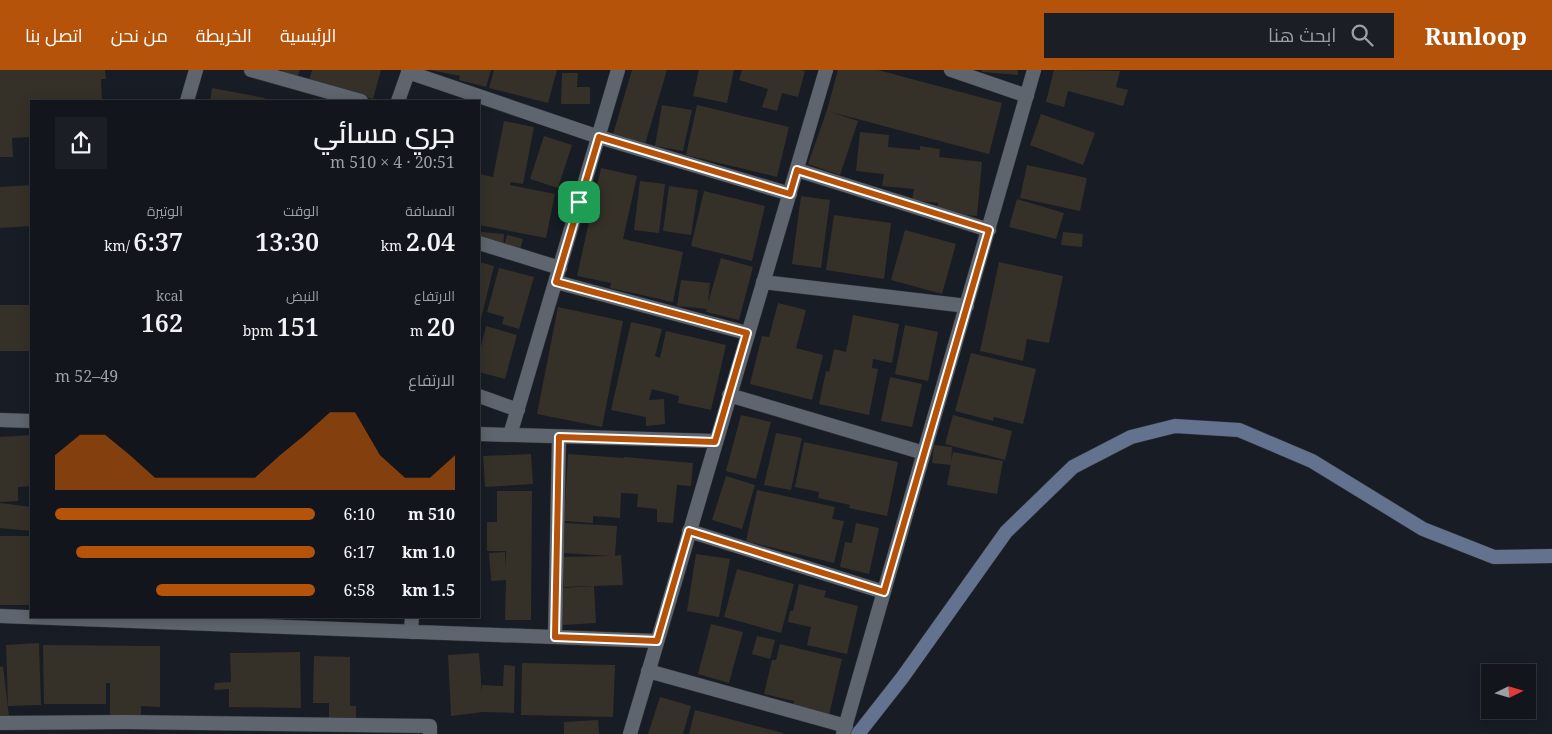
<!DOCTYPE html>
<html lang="ar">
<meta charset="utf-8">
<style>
body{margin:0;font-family:"Noto Serif",Cairo,serif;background:#1b1e24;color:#f1f3f6;direction:rtl;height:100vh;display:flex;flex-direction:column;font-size:19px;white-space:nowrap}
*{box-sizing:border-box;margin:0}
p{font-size:16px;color:#9c9fa3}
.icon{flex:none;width:28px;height:28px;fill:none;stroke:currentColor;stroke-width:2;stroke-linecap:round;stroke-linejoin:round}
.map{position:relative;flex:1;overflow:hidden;direction:ltr}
.panel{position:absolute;left:30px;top:30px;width:450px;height:518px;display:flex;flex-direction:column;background:#12151b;border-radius:0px;box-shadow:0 2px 12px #0003,0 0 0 1px #31343a;direction:rtl}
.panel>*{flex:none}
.needle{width:32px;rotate:85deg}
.fabs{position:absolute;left:1481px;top:594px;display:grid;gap:10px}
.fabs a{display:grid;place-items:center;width:55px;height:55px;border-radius:0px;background:#12151b;box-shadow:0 2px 12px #0003,0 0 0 1px #31343a;font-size:25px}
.pin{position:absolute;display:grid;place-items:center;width:42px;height:42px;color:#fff;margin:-21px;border-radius:10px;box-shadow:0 2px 8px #0006}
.round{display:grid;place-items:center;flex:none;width:52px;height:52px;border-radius:0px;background:#1b1e24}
.overview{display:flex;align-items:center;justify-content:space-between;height:85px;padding:0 25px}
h1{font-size:28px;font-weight:600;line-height:38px}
.figures{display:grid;grid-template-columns:repeat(3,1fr);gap:8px;height:85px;padding:5px 25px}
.figures div{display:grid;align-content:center}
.figures b{font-size:25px;font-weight:600}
.figures small{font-size:14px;font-weight:400}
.figures p{font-size:14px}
.chart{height:140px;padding:10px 25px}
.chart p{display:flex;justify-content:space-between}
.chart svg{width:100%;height:90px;margin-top:5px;fill:#b45309;opacity:.7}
ul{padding:0 25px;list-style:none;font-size:16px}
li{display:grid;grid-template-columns:80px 60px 1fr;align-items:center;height:38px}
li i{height:12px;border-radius:6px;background:#b45309}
header{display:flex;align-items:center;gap:30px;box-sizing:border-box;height:70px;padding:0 25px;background:#b45309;color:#fff}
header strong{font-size:24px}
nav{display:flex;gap:28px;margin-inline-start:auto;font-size:18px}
.search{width:350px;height:45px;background:#1b1e24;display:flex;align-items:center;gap:12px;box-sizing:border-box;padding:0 18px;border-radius:0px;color:#9c9fa3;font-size:19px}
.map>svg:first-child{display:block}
.building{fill:#353128}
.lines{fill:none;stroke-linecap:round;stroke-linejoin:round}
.minor-casing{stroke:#32353b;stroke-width:15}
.secondary-casing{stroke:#32353b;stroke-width:15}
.minor{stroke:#5f656e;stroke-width:14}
.secondary{stroke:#63738f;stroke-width:14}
.route-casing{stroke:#fff;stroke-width:10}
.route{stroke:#b45309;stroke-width:6}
</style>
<header>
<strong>Runloop</strong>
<div class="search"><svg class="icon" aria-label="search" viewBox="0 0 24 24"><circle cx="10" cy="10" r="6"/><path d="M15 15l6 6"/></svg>ابحث هنا</div>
<nav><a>الرئيسية</a><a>الخريطة</a><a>من نحن</a><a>اتصل بنا</a></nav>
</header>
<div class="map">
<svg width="1552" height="664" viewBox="0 0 1552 664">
<rect width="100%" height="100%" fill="#181c24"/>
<!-- building -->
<path class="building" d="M0,0H105L106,9H101L102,31H31V67L12,68L13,87H0Z
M282,0H300L294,16L278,10Z
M312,0H381L373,29L309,11Z
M430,0H491L486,17L459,10L460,6Z
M494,0H557L548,33L489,18Z
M632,0H667L645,74L613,64Z
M699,0H734L727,33L693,26Z
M742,0H800L805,1L798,27L782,23L777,41L762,37L768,19L739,10Z
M838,0H878L1002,33L989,84L831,42L858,51L840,105L808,94L827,40Z
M982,0H1018V5L982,2Z
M1054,0L1120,1L1116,17L1128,20L1123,36L1068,21L1064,37L1046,32Z
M562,3H578L577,17H590V34H561Z
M212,18L265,28L264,31H210Z
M662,35L692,40L683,81L655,76Z
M697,35L789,57L777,107L686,85Z
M1041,44L1095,63L1083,95L1030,75Z
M504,51L534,57L523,114L511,112L510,115L555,124L546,168L479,155V104L493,107Z
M860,62L889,65L888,77L920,80V76L940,79L939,87L982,92L977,146L937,142L938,133L912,130L914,119L882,116L884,104L856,101Z
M544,66L572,75L558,118L530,109Z
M1027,95L1087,108L1080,141L1020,128Z
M601,98L637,106L623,169L683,182L673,232L610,218L611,213L577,206Z
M640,111L665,114L659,163L634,160Z
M31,115V156L0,158V117Z
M669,116L698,120L691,165L663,161Z
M704,121L765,136L752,191L691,176Z
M801,126L830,130L821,198L792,194Z
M1017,129L1064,143L1056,169L1009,157Z
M834,145L891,153L884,209L826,200Z
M905,160L956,174L942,224L891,210Z
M481,162L504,164L503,178L480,176Z
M1063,162L1083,164L1082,177L1061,175Z
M507,165L523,169L519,184L503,180Z
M721,188L753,197L739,250L706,242L707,239L677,236L681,210L710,213L708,233Z
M479,192L494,196L481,249L479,248Z
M999,192L1063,206L1049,273L1027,269L1023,291L980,281Z
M499,198L534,207L519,259L502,254L504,247L487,242Z
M778,233L806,240L796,278L823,285L812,330L750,314L762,266L769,267Z
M0,235H31V281H0Z
M558,237L623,251L602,357L537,344Z
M853,245L899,254L892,293L873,289L872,298L878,299L869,345L819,334L826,301L829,302L834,279L846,282Z
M631,252L662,259L655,286L660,288L666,261L726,275L711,340L678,333L679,326L652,319L649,330L664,329L665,354L646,356V347L611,340Z
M905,255L938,262L928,311L895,304Z
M486,256L517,265L505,309L479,302V285Z
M971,283L1036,299L1023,354L994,347L993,351L955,341Z
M890,307L922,314L912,357L881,351Z
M741,345L771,352L756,409L726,401Z
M953,345L1012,361L1005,390L945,374Z
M776,363L802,368L791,420L764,415Z
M31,365V416L18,417V431L0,432V367Z
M804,372L898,392L887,446L849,438L850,435L818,428L819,422L795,417Z
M934,375L952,377L951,395L932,393Z
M953,382L1003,391L997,424L947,415Z
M531,384L533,414L485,417L483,386Z
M568,384L624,388L623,395L624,387L693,393L691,416L677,415L673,453L657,452V439L637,437L638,424L621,423L620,448L593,446V453L564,451Z
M726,406L755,415L742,459L712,450Z
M757,420L835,437L832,449L844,451L834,493L746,471Z
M497,421H532L531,550H505L506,510L491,511L489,483L505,482L506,498V481H487V452H497Z
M0,433L31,437V461L0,458Z
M565,453L617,456L615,486L621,485L623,515L564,517L563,487L609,486L563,483Z
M856,453L879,458L869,504L840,497L845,472L852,473Z
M0,466H31V535H0Z
M696,484L730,489L719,547L687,541Z
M737,499L794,514L781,563L724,547Z
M799,514L826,521L824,527L858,536L847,584L807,575L811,557L788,552L790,541H793Z
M594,516L596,553L563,555L561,518Z
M711,554L743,562L729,613L698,604Z
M757,566L775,570L770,589L752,584Z
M39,573L41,635L8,636L6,575Z
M780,574L842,589L829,645L793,637L794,631L764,624L772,590H776Z
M43,575L160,576V637L141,636V646H110V613H106V634H44Z
M300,582L301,638L229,637V619L214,620L215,613L231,612L230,583Z
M479,583L482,624V615L503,616L504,595L515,596L514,643L483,642L451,646L448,585Z
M314,586L350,587V636H356V655L329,654V633H313Z
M522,593L615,595L613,647L521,645Z
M3,596L10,655L0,656V597Z
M660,627L691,636L683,664H648Z
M695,640L783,663V664H689Z
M598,650L599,664H564V652Z"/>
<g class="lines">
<!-- minor casing -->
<g class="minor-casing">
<path id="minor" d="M251,0L361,31
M951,0L1027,26
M408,2L599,67L790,124
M187,31L196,0
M398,31L409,0
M797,100L989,160
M479,173L560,198
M556,212L747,263
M763,212L967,236
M729,325L924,383
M479,326L518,340
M0,350L31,351
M479,364L715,371
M510,365L618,0
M689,461L884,522
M0,546L657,571
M411,562L412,546
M555,567L559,367
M648,601L846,656
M0,653L126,652L430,656V664
M630,664L826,0
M843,664L1034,0"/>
</g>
<!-- secondary casing -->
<g class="secondary-casing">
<path id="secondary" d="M858,664L902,608L1006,462L1073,397L1131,367L1175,356L1239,360L1312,391L1423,459L1494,487L1552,486"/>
</g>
<!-- minor -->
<use href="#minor" class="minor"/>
<!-- secondary -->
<use href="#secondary" class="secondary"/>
</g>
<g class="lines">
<!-- route casing -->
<g class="route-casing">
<path id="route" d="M599,67L790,124L797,100L989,160L884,522L689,461L657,571L555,567L559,367L715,372L747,263L556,212Z"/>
</g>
<!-- route -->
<use href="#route" class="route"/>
</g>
</svg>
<div class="fabs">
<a><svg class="needle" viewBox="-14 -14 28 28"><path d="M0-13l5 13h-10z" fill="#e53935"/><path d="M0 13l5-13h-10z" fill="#9c9fa3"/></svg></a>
</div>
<div class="pin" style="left:579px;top:132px;background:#1e9e55"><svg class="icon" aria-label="arrive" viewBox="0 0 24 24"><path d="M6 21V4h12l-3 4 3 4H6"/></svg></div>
<section class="panel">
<div class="overview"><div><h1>جري مسائي</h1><p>20:51 · 4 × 510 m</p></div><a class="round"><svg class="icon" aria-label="share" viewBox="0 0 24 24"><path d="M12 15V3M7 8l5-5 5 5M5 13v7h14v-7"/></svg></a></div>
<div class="figures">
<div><p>المسافة</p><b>2.04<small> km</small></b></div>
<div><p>الوقت</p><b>13:30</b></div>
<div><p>الوتيرة</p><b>6:37<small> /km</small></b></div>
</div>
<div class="figures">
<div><p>الارتفاع</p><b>20<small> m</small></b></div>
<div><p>النبض</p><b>151<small> bpm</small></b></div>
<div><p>kcal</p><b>162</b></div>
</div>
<div class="chart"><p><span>الارتفاع</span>49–52 m</p>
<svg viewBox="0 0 160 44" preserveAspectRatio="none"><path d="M0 44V27L10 17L20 17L30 27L40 38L50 38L60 38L70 38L80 38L90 27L100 17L110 6L120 6L130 27L140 38L150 38L160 27V44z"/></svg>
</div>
<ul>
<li><b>510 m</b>6:10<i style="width:100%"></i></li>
<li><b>1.0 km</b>6:17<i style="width:92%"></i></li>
<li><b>1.5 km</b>6:58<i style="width:61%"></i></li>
</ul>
</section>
</div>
